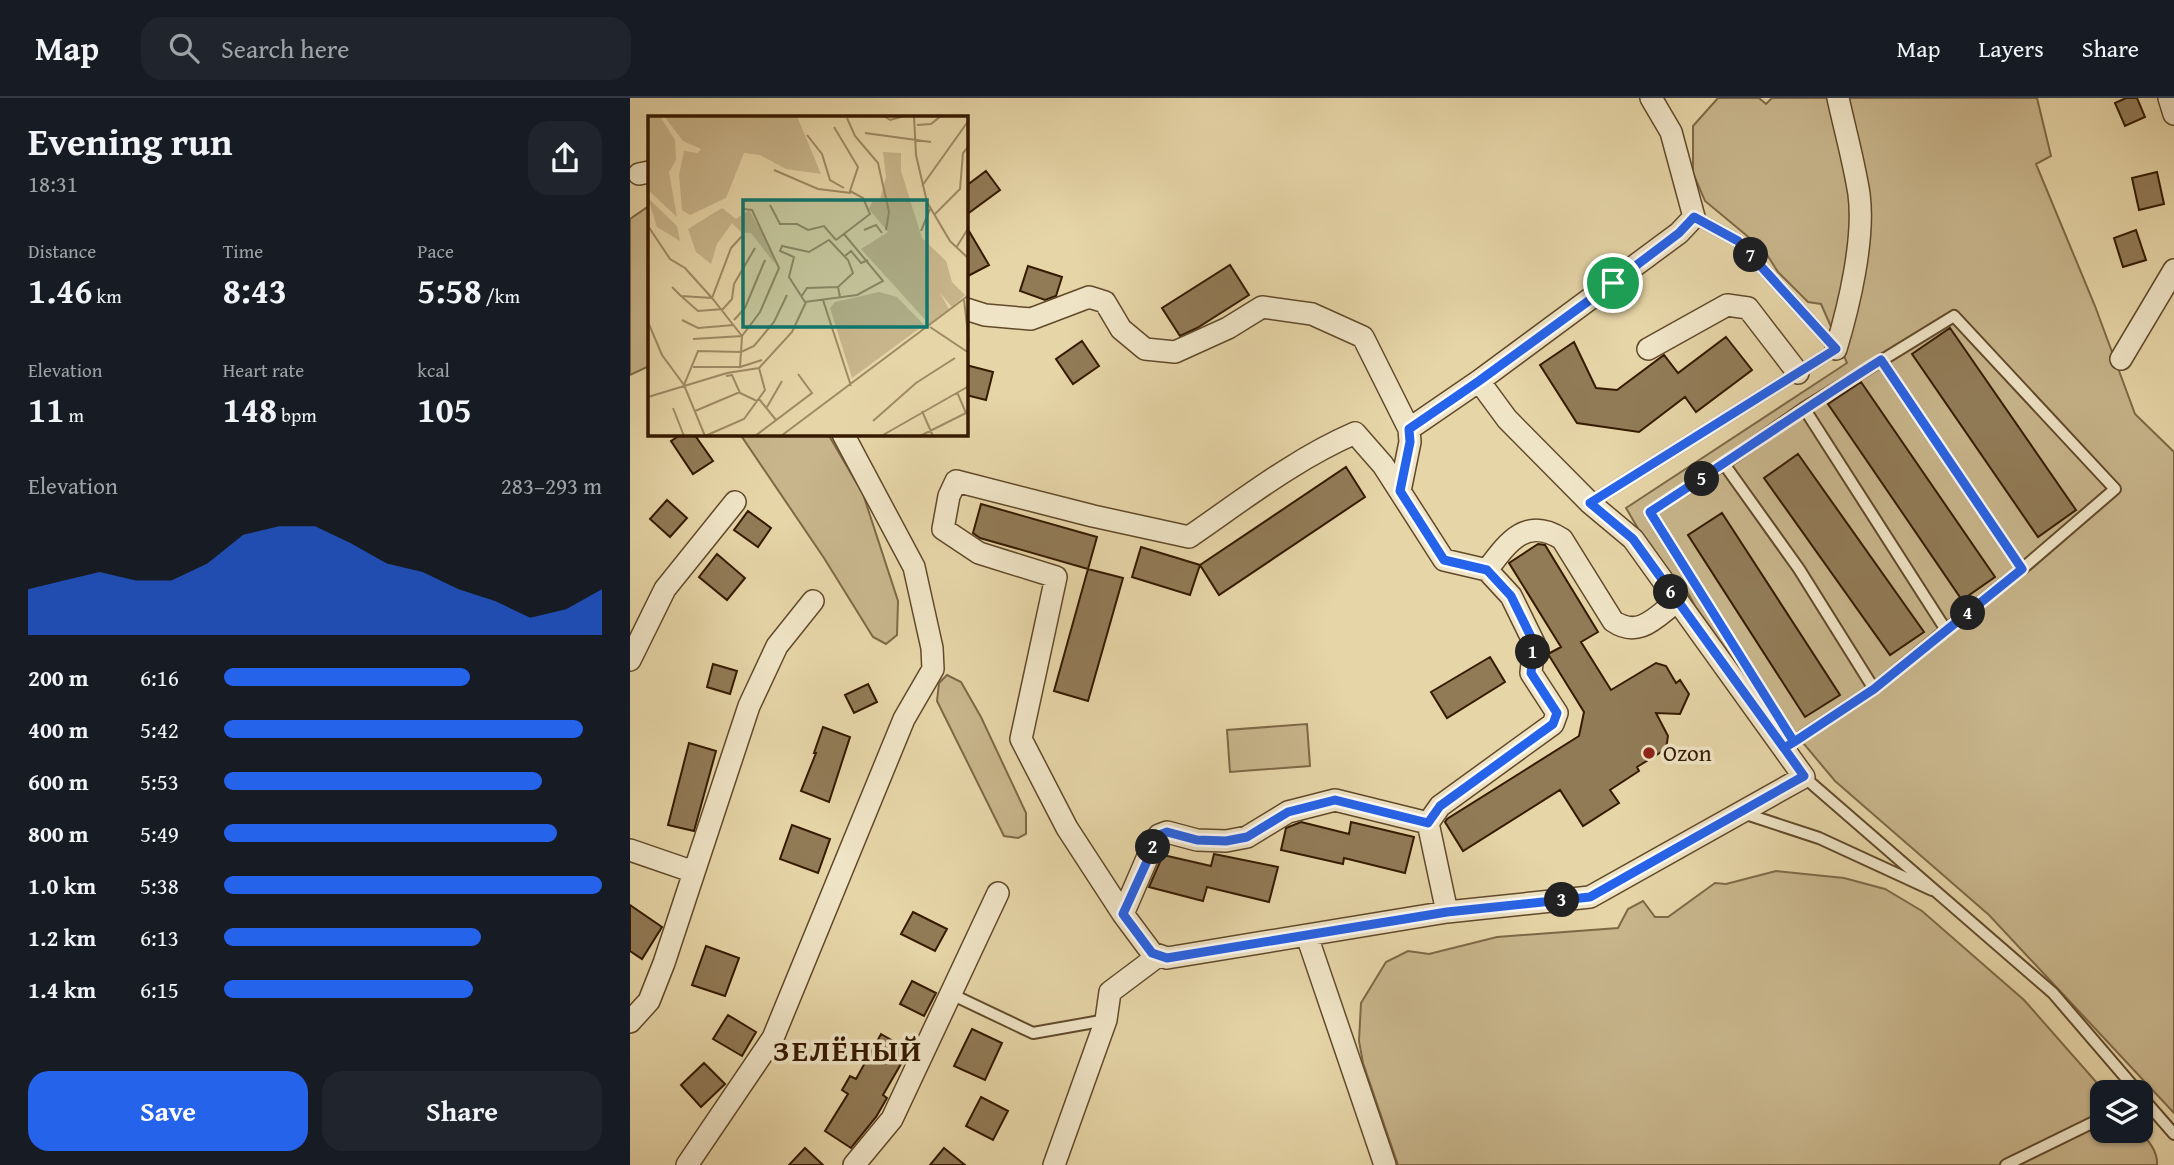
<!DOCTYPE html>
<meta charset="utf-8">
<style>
body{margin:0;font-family:"Gentium Book Plus",serif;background:#20242c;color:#f1f3f6;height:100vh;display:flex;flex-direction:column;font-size:26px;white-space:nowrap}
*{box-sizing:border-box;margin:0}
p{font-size:23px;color:#9ea1a6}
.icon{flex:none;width:38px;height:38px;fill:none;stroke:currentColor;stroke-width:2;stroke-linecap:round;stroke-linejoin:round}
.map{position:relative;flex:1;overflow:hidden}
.sheet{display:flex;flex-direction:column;background:#171b24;width:630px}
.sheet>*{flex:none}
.controls{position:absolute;left:1460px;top:982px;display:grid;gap:14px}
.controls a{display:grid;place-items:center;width:63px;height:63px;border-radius:14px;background:#171b24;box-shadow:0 2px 5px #0004;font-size:35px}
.pin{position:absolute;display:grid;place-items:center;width:60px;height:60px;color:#fff;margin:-30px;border:4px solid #fff;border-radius:50%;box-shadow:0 2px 7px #0007}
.km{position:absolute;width:35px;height:35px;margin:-18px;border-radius:50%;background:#222;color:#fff;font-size:19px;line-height:35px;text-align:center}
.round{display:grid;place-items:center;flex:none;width:74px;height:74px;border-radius:21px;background:#20242c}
.summary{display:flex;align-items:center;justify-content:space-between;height:119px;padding:0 28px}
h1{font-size:38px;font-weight:800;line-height:52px}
.stats{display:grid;grid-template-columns:repeat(3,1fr);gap:10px;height:119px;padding:7px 28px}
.stats div{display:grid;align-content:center}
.stats b{font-size:35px;font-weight:800}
.stats small{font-size:19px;font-weight:400}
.stats p{font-size:19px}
.chart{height:196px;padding:14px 28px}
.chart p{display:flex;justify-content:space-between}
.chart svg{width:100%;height:126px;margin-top:7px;fill:#2563eb;opacity:.7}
.button{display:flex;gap:14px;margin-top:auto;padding:14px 28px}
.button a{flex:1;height:80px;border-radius:21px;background:#2563eb;color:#fff;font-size:28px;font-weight:800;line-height:80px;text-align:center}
.button a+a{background:#20242c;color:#f1f3f6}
ul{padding:0 28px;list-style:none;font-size:23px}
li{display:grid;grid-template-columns:112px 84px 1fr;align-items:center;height:52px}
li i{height:18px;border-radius:9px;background:#2563eb}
header{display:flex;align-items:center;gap:42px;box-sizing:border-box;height:98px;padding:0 35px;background:#171b24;border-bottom:2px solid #363941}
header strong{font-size:33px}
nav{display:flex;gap:38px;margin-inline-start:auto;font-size:24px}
.search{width:490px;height:63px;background:#20242c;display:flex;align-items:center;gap:18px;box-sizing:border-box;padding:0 24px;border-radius:21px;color:#9ea1a6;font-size:26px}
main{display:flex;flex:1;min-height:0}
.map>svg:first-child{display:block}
.green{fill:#c8b58b;stroke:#7e6846;stroke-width:2}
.building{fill:#917b57;stroke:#351a00;stroke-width:2}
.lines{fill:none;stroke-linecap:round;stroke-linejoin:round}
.service-casing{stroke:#61492a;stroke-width:14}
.minor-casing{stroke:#61492a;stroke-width:24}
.service{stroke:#efe4c6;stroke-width:10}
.minor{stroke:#efe4c6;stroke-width:21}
.route-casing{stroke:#fff;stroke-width:14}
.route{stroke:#2563eb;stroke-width:9}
.poi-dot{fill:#8f2418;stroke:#efe4c6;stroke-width:2.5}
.labels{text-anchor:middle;stroke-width:7;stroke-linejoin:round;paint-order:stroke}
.poi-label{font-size:23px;fill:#351a00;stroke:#efe4c6;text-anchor:start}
.district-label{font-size:30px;font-weight:bold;letter-spacing:2px;fill:#351a00;stroke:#efe4c6}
.inset-road{fill:none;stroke:#9f8a64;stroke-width:2}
.view{fill:#0f766e;fill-opacity:0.15;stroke:#0f766e;stroke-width:3.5}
.inset-edge{fill:none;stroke:#351a00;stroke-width:3.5}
</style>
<header>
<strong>Map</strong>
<div class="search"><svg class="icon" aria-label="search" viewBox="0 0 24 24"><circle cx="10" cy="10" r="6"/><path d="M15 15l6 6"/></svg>Search here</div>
<nav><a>Map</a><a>Layers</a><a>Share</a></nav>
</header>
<main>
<section class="sheet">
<div class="summary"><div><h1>Evening run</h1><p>18:31</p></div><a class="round"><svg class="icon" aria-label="share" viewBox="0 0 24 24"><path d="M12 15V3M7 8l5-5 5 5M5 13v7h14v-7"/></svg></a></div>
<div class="stats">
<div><p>Distance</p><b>1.46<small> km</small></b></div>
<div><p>Time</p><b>8:43</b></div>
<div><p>Pace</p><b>5:58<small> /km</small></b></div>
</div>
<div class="stats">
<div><p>Elevation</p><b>11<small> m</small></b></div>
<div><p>Heart rate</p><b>148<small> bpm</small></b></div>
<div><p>kcal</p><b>105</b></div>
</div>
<div class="chart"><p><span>Elevation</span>283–293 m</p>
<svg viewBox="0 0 160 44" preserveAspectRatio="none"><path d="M0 44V28L10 25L20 22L30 25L40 25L50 19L60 9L70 6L80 6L90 12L100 19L110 22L120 28L130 32L140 38L150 35L160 28V44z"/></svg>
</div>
<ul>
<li><b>200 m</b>6:16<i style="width:65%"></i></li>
<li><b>400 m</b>5:42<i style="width:95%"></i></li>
<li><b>600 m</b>5:53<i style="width:84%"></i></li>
<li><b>800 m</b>5:49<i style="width:88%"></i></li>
<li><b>1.0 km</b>5:38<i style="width:100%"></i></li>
<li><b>1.2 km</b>6:13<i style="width:68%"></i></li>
<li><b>1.4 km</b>6:15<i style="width:66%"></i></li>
</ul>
<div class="button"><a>Save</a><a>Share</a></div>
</section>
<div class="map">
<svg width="1544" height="1067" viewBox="0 0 1544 1067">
<rect width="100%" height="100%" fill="#e6d5a7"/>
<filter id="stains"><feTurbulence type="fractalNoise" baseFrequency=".00286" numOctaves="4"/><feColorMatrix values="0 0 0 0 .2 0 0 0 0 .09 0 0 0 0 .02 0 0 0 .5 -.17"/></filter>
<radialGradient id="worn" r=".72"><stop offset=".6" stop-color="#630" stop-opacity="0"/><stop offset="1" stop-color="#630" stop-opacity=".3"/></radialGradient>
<!-- green -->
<path class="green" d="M1088,0H1129L1136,6L1142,0H1407L1421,58L1406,66L1465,208L1505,316L1544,354V1015L1359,817L1205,683L1103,561L1065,508L1051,482H1042L1034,475L996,410L1217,265L1191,206L1178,204L1148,174L1134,152L1075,103L1063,75V28Z
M19,108V268L0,277V121Z
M110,336H198L233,396L268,503L267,537L256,546L243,539L194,460Z
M317,577L331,584L351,619L396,715V736L388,740L374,738L307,603L309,585Z
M677,626L680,668L600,674L597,632Z
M1146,773L1214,780L1255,791L1292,813L1394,902L1475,994H1472V1032L1509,1033C1518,1042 1528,1053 1527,1067H768L733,965L729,943L731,905L756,864L778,853L799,856L867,839L988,830L998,811L1013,803L1025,819H1038L1085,785L1096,786Z"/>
<!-- building -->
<path class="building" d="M1496,0H1507L1515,19L1495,28L1485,5Z
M356,73L370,92L336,117V88Z
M1527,74L1534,106L1509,112L1502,80Z
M336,128L359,167L336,179Z
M1506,132L1516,162L1493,169L1484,140Z
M600,167L619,197L567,230L550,238L532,210Z
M398,168L432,179L426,198L415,202L390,193Z
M1320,230L1446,412L1408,439L1282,256Z
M1096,239L1122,272L1066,314L1055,299L1009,334L947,325L910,267L944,244L966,290L987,292L1034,257L1048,275Z
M452,243L469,268L443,286L426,261Z
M336,267L363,274L356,302L336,297Z
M1231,284L1365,479L1332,502L1198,306Z
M52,336H64L83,363L63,376L41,343Z
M1168,356L1294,534L1260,557L1134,380Z
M716,369L735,399L589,497L570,467Z
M37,402L57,420L40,439L20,421Z
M351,406L467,439L458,471L350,440L343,435Z
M118,413L141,430L128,449L104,432Z
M1092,415L1210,597L1175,619L1058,437Z
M908,446L915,447L968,534L951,544L981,592L1026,565L1036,568L1046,585L1050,582L1059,596L1050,616L1026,615L1038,638L1036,651L1007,669L1009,673L980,692L989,705L953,728L930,692L833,753L815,724L817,721L949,638L954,614L918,556L931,549L879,465Z
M511,449L570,467L560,497L502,479Z
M87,456L115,480L97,502L69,479Z
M458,471L493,480L458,603L424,593Z
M860,559L875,584L817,620L801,594Z
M83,566L107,573L100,596L77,589Z
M238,586L247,604L224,615L215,597Z
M193,629L220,639L199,704L171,693L186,655H184Z
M59,645L86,653L64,733L38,727Z
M671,724L719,736L721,724L784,739L775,775L714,760L713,766L651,752L656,730Z
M162,727L200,741L188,775L150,761Z
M584,756L648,769L639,804L577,789L573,803L519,789L533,757L581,768Z
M0,807L32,829L12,861L0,853Z
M283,814L317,831L305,853L271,836Z
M76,848L109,860L95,898L62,887Z
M282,883L306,895L294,918L270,906Z
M98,917L126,934L112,958L83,941Z
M342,931L372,945L355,982L324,968Z
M251,936L279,952L253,997L257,1000L246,1019L221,1050L195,1033L218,996L212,992L220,978L226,981Z
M74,965L95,986L71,1009L51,987Z
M351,999L378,1013L363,1042L336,1028Z
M175,1050L193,1067H159Z
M314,1050L335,1067H300Z"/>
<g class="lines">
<!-- service casing -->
<g class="service-casing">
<path id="service" d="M1251,262L1392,471
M1174,310L1316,532L1244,591L1169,471L1094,366L1174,310L1324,218L1485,391L1392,471L1316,532
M1094,366L1020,414L1164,644
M960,405L1206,251L1108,143L1064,119
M1159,647L1244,591
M1174,679L1423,895L1508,994
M1113,715L1189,740L1302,792
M321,896L403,935L476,922
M1510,997L1544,1036
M1376,1067L1472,1020"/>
</g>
<!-- minor casing -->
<g class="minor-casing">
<path id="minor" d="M1539,0L1544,16
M9,76L19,74
M336,211L355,217L401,221L459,199L475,204L491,231L515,251L545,254L598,230L632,209L682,216L733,239L779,331L780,344L770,393
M1018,251L1097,207L1118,210L1168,275
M1206,251C1219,208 1235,141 1229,96C1224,64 1215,32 1208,0
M1491,261L1544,172
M779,331L849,283L1049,135L1064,119L1041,34L1021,0
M857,472C878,444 896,418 932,441L983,523C1009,541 1026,519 1047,503
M0,562L35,491L105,404
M0,752L64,774
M817,814L798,725L810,708L923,626L927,615L901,575L904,545L881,498L857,472L814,462L753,367L725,335C665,361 613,402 559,439L463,418L326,383L319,398L313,431L349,455L426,479L391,641L437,730L493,816L522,855L537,860L817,814L960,799L1174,679L1003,441L960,405L877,321L849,283
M493,816L525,742L529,737L537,734L567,742L596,743L617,739L658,714L705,702L798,725
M677,838L755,1067
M0,924L19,903L34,865L119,608L147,548L183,503
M57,1067L143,940L274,621L303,571L302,550L284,469L213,336
M224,1067L262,1021L368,795
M424,1067L476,922L480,894L528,858"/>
</g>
<!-- service -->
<use href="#service" class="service"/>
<!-- minor -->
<use href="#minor" class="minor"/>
</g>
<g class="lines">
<!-- route casing -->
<g class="route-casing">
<path id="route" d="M983,185L849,283L779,331L780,344L770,393L814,462L857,472L881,498L904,545L901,575L927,615L923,626L810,708L798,725L705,702L658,714L617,739L596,743L567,742L537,734L529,737L493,816L522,855L537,860L817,814L960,799L1174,678L1154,650L1164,644L1244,591L1392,471L1251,262C1173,311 1097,364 1020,414L1164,644L1154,650L1003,441L960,405L1206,251L1108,143L1064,119L1049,135L983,185"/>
</g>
<!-- route -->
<use href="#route" class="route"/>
</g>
<!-- markers -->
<circle class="poi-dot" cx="1019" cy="655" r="7"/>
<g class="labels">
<!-- poi labels -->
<g class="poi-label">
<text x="1033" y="663">Ozon</text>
</g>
<!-- district labels -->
<g class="district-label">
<text x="218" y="963">ЗЕЛЁНЫЙ</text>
</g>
</g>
<!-- overview -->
<g transform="translate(18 18)">
<rect width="320" height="320" fill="#e6d5a7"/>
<path d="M0,0H12L27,24L28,44L21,56L29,101L0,74ZM16,0H149L173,58L138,53L112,39L96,37L78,82L42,99L34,94L31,59L36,35L50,37L53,33L35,25ZM235,36L253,37V55L274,122L298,145L304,166L317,179L304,191L292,177L301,193L281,208L213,133L240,116L221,93L226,82L232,83L238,61ZM0,82L29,110L32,125L9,111ZM74,92L88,103L101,94L122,131L127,148L103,117H94L84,107L69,128L63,148L48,136L40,113ZM231,176L249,181L276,209L204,262L182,192L187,186Z" fill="#c8b58b"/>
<path class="inset-road" d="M236,0L242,4L257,0M266,0L268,39L279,86L302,125L321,143M199,2L207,20L230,47L241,96L238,114M269,9L283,8L293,0M186,11L210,51L202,75L215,82L222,98L188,124M217,17L283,26M159,19L174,38L182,64L196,72M126,54L170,73L203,77M274,70L321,4M122,89L132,108H149L160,114L176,110L188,124M287,98L312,73L315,37L321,30M0,110L22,143L37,152L64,182L83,132L94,120M216,114L228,109L234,117M273,115L282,93M308,132L321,111M197,140L203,135L213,147L220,144M24,171L33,180L64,182L94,220L93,236L50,235L36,269M33,180L50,195L75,193L84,183L86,168L107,132M153,181L159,172L190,171M192,181L190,171L205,157L200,144L181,124L161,136L134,130L132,135L146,141L141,161L157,186L209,179L235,165L196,118M175,184L203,270M316,184L321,226M34,204L50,212L86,209M86,204L97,192L117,144M0,206L14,239L36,269L57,320M282,211L321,237M45,223L94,220L112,196L131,152L104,94L96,93M114,244L92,251L93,236L106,230L126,206L139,179M45,251H92M78,260L84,259L92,277L109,285M0,281L79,257L111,252L144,216L158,186M111,283L128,304M119,291L134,265M25,292L36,320M47,295L92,276M274,295L285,320M225,305L268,267L307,242M235,319L321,270M57,320L96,303L117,274L111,252M107,320L164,277L150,258M133,320L321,179M272,320L318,297L309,276"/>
<path class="view" d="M95,84H279V211H95Z"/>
<rect width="320" height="320" class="inset-edge"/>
</g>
<rect width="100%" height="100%" filter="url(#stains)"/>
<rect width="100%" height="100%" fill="url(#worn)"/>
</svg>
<div class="controls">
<a><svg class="icon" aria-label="layers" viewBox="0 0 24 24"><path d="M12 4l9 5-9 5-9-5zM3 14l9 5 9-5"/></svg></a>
</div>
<div class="pin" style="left:983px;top:185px;background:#1e9e55"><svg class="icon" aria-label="arrive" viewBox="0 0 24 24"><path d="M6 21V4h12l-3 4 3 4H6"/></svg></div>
<b class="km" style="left:903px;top:554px">1</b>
<b class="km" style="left:523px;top:749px">2</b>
<b class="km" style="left:932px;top:802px">3</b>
<b class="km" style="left:1338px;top:515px">4</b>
<b class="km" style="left:1072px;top:381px">5</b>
<b class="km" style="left:1041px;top:494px">6</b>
<b class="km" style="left:1121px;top:157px">7</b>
</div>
</main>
